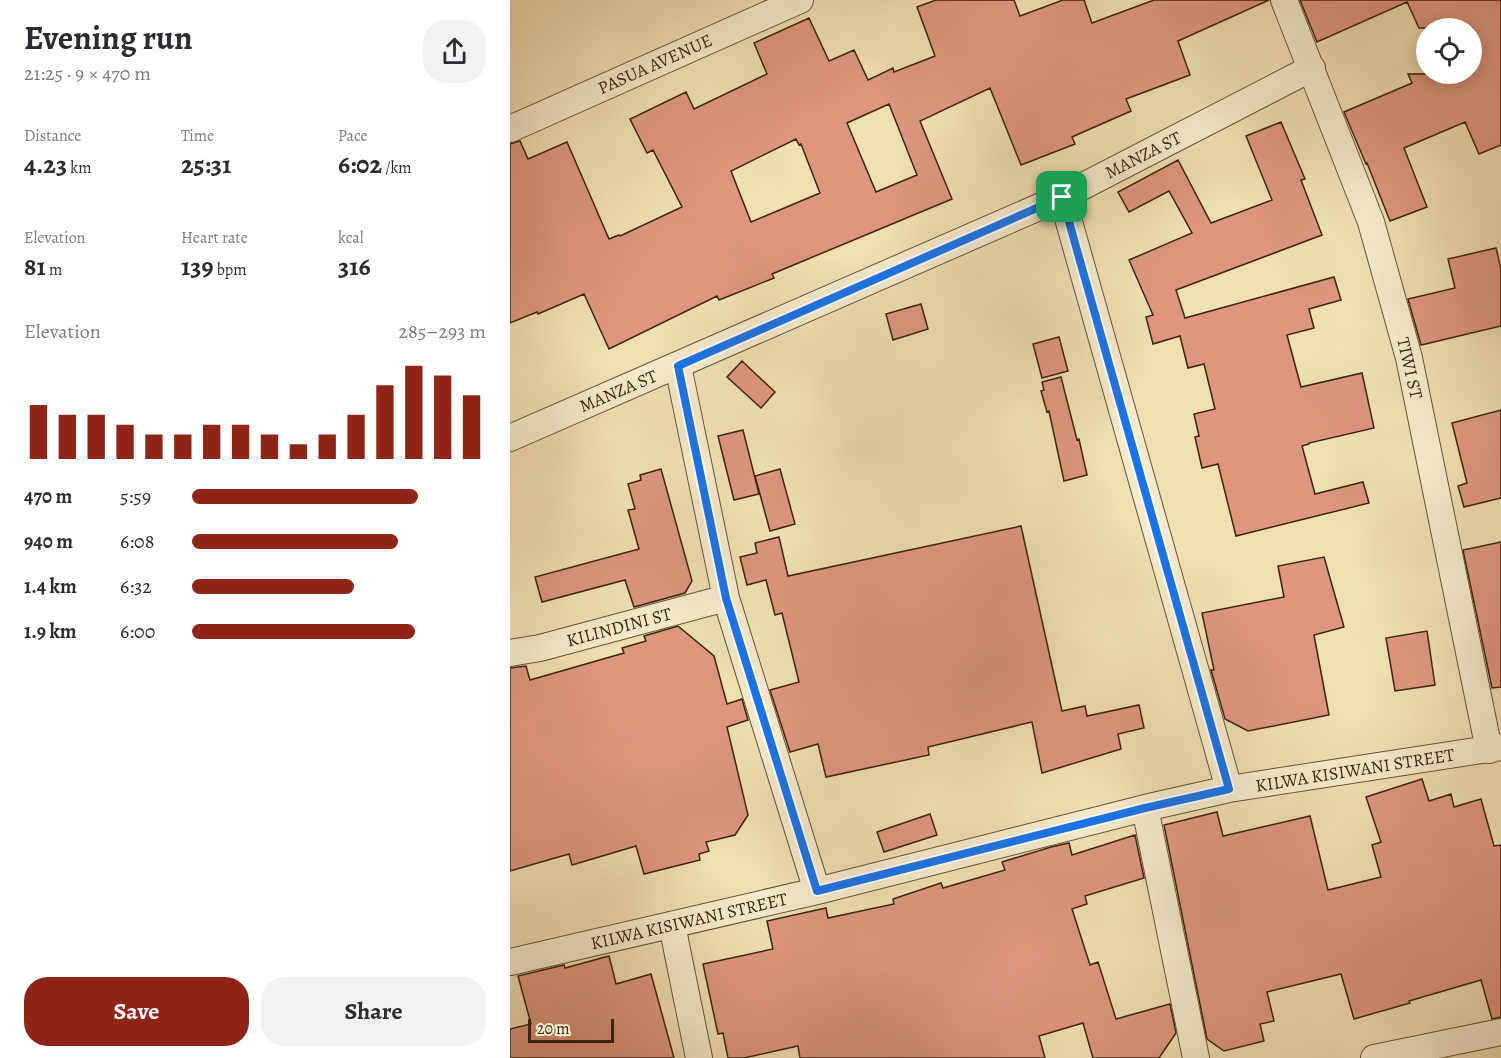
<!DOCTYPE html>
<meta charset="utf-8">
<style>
body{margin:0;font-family:Alegreya,serif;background:#f2f2f3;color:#2b2b33;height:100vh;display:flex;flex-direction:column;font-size:22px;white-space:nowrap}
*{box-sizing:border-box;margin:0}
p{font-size:20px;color:#7c7c81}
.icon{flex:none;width:33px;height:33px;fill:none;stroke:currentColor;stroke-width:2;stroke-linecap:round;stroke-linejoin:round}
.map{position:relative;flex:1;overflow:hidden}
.drawer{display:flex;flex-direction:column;background:#fff;width:510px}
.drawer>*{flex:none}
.buttons{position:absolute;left:906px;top:18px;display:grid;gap:12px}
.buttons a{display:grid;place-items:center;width:66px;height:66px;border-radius:50%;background:#fff;box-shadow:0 3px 15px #0003;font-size:30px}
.scale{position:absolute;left:18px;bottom:15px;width:86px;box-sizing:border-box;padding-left:6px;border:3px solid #3b250b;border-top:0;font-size:16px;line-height:21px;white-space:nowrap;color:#3b250b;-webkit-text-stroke:4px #f5eacc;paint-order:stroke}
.pin{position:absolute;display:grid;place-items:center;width:51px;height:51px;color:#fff;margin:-26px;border-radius:12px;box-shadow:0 3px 9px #0006}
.round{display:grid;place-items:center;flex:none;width:63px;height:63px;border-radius:24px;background:#f2f2f3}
.overview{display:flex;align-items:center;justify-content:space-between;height:102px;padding:0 24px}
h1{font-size:33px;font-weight:700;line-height:45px}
.figures{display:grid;grid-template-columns:repeat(3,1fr);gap:9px;height:102px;padding:6px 24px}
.figures div{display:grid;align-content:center}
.figures b{font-size:26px;font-weight:700}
.figures small{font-size:16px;font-weight:400}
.figures p{font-size:16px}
.chart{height:168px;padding:12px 24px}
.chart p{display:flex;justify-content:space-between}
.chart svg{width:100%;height:108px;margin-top:6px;stroke:#8f2418;stroke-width:6}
.button{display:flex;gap:12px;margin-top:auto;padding:12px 24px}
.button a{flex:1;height:69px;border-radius:24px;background:#8f2418;color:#fff;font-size:24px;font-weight:700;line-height:69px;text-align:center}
.button a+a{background:#f2f2f3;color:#2b2b33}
ul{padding:0 24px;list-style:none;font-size:20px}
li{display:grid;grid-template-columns:96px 72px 1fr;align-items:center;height:45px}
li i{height:15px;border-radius:8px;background:#8f2418}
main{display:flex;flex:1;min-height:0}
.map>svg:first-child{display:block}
.building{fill:#de967f;stroke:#3b250b;stroke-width:1.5;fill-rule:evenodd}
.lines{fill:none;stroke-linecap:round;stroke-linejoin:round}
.street-casing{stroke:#685434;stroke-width:28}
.street{stroke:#f5eacc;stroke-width:26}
.route-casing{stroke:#fff;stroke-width:12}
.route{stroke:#1a73e8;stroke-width:8}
.labels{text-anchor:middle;stroke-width:6;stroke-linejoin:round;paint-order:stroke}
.street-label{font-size:18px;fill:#3b250b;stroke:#f5eacc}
</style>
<main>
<section class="drawer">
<div class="overview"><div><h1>Evening run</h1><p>21:25 · 9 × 470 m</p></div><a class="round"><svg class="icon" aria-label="share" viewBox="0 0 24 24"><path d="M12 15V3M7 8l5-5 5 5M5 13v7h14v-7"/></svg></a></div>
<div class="figures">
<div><p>Distance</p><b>4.23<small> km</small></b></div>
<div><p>Time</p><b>25:31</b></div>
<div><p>Pace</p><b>6:02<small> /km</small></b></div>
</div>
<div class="figures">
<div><p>Elevation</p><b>81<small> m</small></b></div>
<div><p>Heart rate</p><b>139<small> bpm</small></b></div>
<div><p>kcal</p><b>316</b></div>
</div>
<div class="chart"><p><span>Elevation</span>285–293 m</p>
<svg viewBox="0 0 160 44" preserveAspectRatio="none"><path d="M5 44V22M15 44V26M25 44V26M35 44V30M45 44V34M55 44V34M65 44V30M75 44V30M85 44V34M95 44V38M105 44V34M115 44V26M125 44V14M135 44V6M145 44V10M155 44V18"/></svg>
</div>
<ul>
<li><b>470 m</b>5:59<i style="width:77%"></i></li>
<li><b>940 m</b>6:08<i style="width:70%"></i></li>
<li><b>1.4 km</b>6:32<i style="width:55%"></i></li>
<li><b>1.9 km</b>6:00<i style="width:76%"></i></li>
</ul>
<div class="button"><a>Save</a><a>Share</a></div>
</section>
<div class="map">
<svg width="991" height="1058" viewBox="0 0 991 1058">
<rect width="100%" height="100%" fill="#efdfb1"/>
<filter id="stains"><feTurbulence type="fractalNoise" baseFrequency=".00333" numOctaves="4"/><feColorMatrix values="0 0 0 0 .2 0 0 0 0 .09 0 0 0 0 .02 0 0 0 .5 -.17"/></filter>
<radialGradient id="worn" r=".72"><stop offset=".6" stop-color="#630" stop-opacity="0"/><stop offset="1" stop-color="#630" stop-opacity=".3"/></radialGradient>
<!-- building -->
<path class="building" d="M426,0H504L510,16L553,0H574L582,23L644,0H759L668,41L680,75L616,99L621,111L562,137L565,144L511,165L480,88L410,121L442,199L262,274L264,278L209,300L207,296L99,349L74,294L28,314L27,312L0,323V144L10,141L18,159L57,142L99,239L109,235L110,236L172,207L143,150L137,153L120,119L176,92L184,109L257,74L244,43L299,18L319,61L344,50L358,80L383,68L384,72L425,56L407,7ZM379,104L407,175L366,192L337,123ZM286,139L289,145L291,144L310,193L241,222L221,171Z
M790,0H991V145L969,154L955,122L894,148L917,207L880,221L857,163L856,164L834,112L902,83L898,74H962V28H909L897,2L807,42Z
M771,122L795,179L791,180L812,235L666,290L675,318L824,277L831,300L799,309L804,328L777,335L791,387L852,373L864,428L799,443V444L792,446L805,494L853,482L859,503L726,536L708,464L692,468L685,437L689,436L684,414L705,409L694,364L678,368L670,336L643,344L636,317L643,315L619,260L682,233L659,191L619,212L608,192L668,160L701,223L762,200L736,136Z
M986,248L991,269V326L911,345L898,299L945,288L938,259Z
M411,304L418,329L383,340L376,314Z
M549,337L558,371L532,378L523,344Z
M232,361L265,392L251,408L217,377Z
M551,377L567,440L569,439L577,475L554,481L539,411L537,412L531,391L534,390L532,382Z
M991,410V498L954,507L948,486L957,483L942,423Z
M233,430L249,494L224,500L208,436Z
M151,469L182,581L175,593L124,607L115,580L32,602L25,577L129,549L118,510L125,509L118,484L131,480L130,475Z
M270,469L285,524L260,531L245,476Z
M511,526L552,711L575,706L577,716L629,705L634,728L608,734L611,749L532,773L522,722L418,747L419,755L316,777L308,744L280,752L260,690L289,682L272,613L265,615L256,580L237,585L230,557L247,553L245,543L269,537L278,576Z
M991,542V687L982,688L953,550Z
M814,557L834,627L804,635L819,715L738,731L715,719L701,670H704L692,613L774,597L768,566Z
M168,626L204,656L217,704L232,699L238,720L217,727L238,815L225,835L196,842L199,851L189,854L190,860L134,874L126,846L62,865L59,854L0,871V668L16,666L20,680L114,653L112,648L136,641L134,636Z
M917,631L925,685L885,691L876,638Z
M912,779L919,801L941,794L944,807L971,799L984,846L991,845V1017L982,1019L971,980L899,1001L900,1003L844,1019L831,974L757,992L764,1021L750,1024L754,1041L714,1051L697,1039L654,825L707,812L713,836L800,816L818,890L871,877L862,845L871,842L856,797Z
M420,814L427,835L374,852L367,832Z
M625,835L634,878L575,896L577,904L562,909L580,965L588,962L606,1019L660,1004L666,1033L649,1058H583L573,1023L529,1036L535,1058H290L288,1046L234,1058H218L213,1033L208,1034L193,964L263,949L257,921L316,908L318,918L384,904L383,899L431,883L433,888L495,870L492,862L541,847L559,843L562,855Z
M99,956L106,984L141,974L164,1058H0V1029L21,1024L8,976L54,965L55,968Z"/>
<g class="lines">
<!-- street casing -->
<g class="street-casing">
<path id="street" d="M774,0L861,222L899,358L979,750
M0,129L290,0
M552,197L719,789
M168,366L216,598L307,891
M0,438L552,197L802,68
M0,653L30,648L216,598
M635,808L686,1058
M162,925L189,1058
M0,962L307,891L635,808L719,789L991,747
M864,1058L991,1032"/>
</g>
<!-- street -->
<use href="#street" class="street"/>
</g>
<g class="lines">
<!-- route casing -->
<g class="route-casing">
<path id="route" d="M552,197L719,789L635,808L307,891L216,598L168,366Z"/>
</g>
<!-- route -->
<use href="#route" class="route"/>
</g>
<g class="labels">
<!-- street labels -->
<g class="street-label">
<text transform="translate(145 64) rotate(-24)" y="6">PASUA AVENUE</text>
<text transform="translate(633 155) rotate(-27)" y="6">MANZA ST</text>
<text transform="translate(900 368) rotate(77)" y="6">TIWI ST</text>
<text transform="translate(108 391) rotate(-23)" y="6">MANZA ST</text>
<text transform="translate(109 627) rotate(-15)" y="6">KILINDINI ST</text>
<text transform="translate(845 770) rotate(-9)" y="6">KILWA KISIWANI STREET</text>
<text transform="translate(179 921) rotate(-13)" y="6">KILWA KISIWANI STREET</text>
</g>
</g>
<rect width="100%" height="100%" filter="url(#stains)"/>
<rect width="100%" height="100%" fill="url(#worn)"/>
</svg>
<div class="buttons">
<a><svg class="icon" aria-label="locate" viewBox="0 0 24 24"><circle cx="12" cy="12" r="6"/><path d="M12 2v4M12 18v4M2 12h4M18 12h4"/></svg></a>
</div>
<div class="scale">20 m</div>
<div class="pin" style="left:552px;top:197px;background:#1e9e55"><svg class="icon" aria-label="arrive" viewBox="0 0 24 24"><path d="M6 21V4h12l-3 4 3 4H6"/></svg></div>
</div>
</main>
